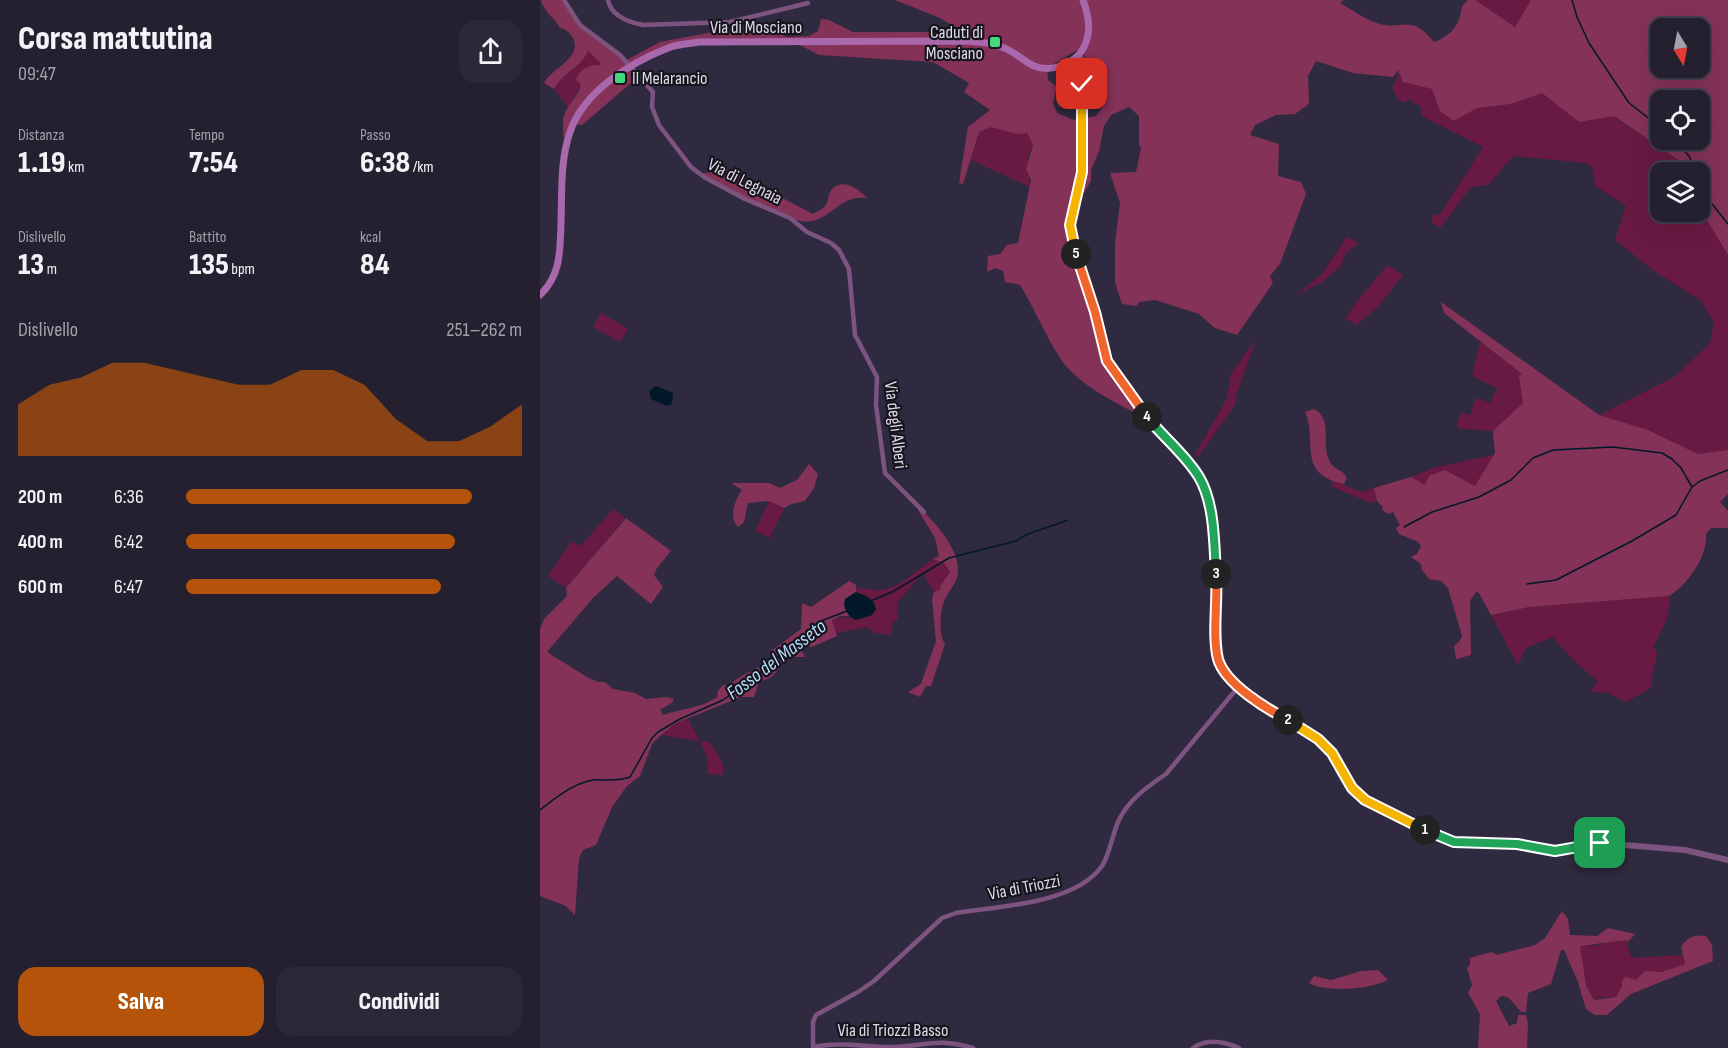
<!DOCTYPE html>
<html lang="it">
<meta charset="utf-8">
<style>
body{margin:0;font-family:"Sofia Sans Condensed",sans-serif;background:#2c2838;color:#f1f3f6;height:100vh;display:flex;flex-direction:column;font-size:22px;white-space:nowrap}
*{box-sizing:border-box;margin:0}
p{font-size:20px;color:#a3a3ab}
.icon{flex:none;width:33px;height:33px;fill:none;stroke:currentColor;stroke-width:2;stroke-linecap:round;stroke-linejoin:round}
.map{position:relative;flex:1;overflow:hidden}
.sheet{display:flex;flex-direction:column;background:#242030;width:540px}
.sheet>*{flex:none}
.needle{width:39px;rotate:170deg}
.buttons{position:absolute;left:1110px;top:18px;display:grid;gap:12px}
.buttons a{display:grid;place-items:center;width:60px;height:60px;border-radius:12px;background:#242030;box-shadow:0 6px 24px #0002,0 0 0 2px #413e4c;font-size:30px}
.pin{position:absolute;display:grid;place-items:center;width:51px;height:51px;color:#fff;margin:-26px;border-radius:12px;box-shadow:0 3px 9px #0006}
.km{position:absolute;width:30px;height:30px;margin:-15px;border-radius:50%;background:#222;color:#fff;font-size:16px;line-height:30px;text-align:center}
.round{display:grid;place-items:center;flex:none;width:63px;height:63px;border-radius:18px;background:#2c2838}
.summary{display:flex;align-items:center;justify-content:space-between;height:102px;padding:0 18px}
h1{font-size:33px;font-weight:800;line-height:45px}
.stats{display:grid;grid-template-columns:repeat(3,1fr);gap:9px;height:102px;padding:6px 18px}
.stats div{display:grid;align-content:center}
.stats b{font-size:30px;font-weight:800}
.stats small{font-size:16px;font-weight:400}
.stats p{font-size:16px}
.chart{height:168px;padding:12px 18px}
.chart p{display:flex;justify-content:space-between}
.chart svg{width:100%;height:108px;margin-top:6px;fill:#b45309;opacity:.7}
.button{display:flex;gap:12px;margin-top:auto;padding:12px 18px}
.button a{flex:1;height:69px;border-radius:18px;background:#b45309;color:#fff;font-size:24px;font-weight:800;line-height:69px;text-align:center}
.button a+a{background:#2c2838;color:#f1f3f6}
ul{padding:0 18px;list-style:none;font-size:20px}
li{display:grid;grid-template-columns:96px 72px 1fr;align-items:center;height:45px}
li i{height:15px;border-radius:8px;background:#b45309}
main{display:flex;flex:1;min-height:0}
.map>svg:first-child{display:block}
.green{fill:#691a42}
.forest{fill:#843258;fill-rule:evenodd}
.water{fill:#001829}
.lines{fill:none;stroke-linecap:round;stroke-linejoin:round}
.stream{stroke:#001829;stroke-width:1.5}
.minor{stroke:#7d547f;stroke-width:4.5}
.tertiary{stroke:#7d547f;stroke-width:6}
.secondary{stroke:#a968ac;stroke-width:7}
.split-1-casing{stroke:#fff;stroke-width:12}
.split-2-casing{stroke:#fff;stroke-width:12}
.split-3-casing{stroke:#fff;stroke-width:12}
.split-4-casing{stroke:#fff;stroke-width:12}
.split-5-casing{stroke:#fff;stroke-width:12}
.split-6-casing{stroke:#fff;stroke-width:12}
.split-1{stroke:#22a559;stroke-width:8}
.split-2{stroke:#f5b400;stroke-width:8}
.split-3{stroke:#f0652b;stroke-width:8}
.split-4{stroke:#22a559;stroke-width:8}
.split-5{stroke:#f0652b;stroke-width:8}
.split-6{stroke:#f5b400;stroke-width:8}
.poi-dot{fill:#44d77b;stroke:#17141e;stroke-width:2}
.labels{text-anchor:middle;stroke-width:4.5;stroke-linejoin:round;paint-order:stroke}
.street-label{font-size:18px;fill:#dddae8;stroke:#17141e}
.poi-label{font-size:18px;fill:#dddae8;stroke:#17141e;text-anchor:end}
.water-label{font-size:20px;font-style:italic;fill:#b2ddfa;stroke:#17141e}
</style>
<main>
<section class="sheet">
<div class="summary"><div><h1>Corsa mattutina</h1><p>09:47</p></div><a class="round"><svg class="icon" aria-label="share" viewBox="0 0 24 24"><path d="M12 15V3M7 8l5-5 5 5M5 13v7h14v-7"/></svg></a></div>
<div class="stats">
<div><p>Distanza</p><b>1.19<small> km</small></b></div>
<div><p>Tempo</p><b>7:54</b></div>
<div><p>Passo</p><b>6:38<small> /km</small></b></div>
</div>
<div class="stats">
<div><p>Dislivello</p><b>13<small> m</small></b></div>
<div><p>Battito</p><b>135<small> bpm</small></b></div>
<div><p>kcal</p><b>84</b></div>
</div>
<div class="chart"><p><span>Dislivello</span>251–262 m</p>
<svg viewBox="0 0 160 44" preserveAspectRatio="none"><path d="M0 44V23L10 15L20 12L30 6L40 6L50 9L60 12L70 15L80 15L90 9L100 9L110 15L120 29L130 38L140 38L150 32L160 23V44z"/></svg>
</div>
<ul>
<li><b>200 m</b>6:36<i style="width:85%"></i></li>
<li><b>400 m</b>6:42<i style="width:80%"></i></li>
<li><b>600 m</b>6:47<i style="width:76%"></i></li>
</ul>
<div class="button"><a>Salva</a><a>Condividi</a></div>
</section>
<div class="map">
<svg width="1188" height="1048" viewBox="0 0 1188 1048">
<rect width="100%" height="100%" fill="#302a40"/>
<!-- green -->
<path class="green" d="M935,0H991L975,27Z
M48,51L60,61V66L41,85L28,107L14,89C22,73 42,67 48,51Z
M857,70L864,82L892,89L900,111L914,120L937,108L971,104L1002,93L1039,122L1073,116L1147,166L1150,172H1120V212H1160V202L1164,215L1188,255V450L1158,454L1108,430L1059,415L1136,376L1170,343L1174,322L1160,300L1117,273L1075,240L1086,206L1055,186L1052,167L1046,163L973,156L948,185L931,187L900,228L891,222L894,215L900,214L943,147L882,116L881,107L868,99L864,103L858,99L852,88L857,78Z
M451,126L487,133L493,145L488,157L490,187L431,160L439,132Z
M807,236L818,243L806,253L801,266L782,282L756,295L783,273Z
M848,265L863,275L836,309L816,325L805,318L822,295Z
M61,313L88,329L80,342L53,327Z
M716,340L696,395V403L659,456L655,455L687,398L691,373Z
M940,341L982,374L980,377L983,403L953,431L917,428L920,413L930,415L936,398L950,403L957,388L932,376Z
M954,455L935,486L905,470L885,485L871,477L893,468Z
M794,481L821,492L834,488L837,501L831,503L791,486Z
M229,501L244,508L230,538L215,531Z
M73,509L85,518L26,588L8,576L32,541L41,546Z
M393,559L405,564L410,572L400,586L402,589L394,592L383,573L357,603L358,619L353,623L350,635L335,633L327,627L296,633L292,621C309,611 323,628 336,609L333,600L316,592V588C323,588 332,591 340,590C360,589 377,569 393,559Z
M1129,596C1131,615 1122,631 1113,647L1117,652C1116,664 1110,676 1112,687L1086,702L1068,693L1051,692L1058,681C1040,667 1027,655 1013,637L986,648L978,665L951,615L989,607Z
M148,719L160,741L169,742C176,752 185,761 183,775L167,774L168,758L160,741L121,735L136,723Z
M1072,940L1089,941L1087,945L1092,958L1142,955L1145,964L1121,972L1105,971L1096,980H1082V986L1076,997H1061L1054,1000L1046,985L1039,946L1060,945Z"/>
<!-- forest -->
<path class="forest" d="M1,0H24L40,25L85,61L120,42L206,26L240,33L246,37L269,36L278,31L281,19L289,20L313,32H423L400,18L355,0H804L800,3C811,9 823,18 834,22C862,33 869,11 894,42C912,35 920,25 922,6L928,0H935L975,27L991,0H1188V255L1164,215L1160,202V172H1150L1147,166L1074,116L1039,122L1002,93L971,104L937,108L914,121L900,111L892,89L863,82L858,70L853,77L813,73L776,61L768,76L769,104L755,114L736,115L715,125L710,135L739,144L738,176L761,182L766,194L740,264L730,276L733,283L697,335L675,328L659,314L615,300L599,302L597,306L582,304L575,282V243L580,203L570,173L596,172L601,148L599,145V116L589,107L571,115L564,126L559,151L551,170V181L531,215L530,225L567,361L608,419C581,406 537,385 520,358C505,335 495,309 480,285L465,282L463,271L455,268L447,272L448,256L460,254L467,245L478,243L491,180L486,169L493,145L487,133L477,134L451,127L439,132L423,184L419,183L428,127L450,110L424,92L429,83L393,62L279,55L254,42L187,41L130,47L91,66L99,76L42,125L33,124L28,138L23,136C24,130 22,122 24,116C27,105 38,96 41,85L36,79C40,68 49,65 60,65V62L48,51C42,67 22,73 14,89L4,83C12,67 46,57 31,35C27,31 26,29 20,28C15,18 3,11 1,0ZM1120,28H1160V68H1120ZM539,49L543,52L549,75L563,86L567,101L556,116L534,120L517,113L513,103L517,87L508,80L507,68ZM1120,100H1160V140H1120Z
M187,169L273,214C276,212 283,209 285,206C288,203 288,196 290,192C300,176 318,188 327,198C300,195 294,216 272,221C248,226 182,187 160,174Z
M901,302L1059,415L1108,430L1158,454L1188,450V494L1180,502L1188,511V528H1171L1166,534C1168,555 1148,585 1129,596L989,607L951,615L939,593L936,592L930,601L931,655L916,659L914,646L919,642L922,636L908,588L901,581L889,579L882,570L881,564L871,557L877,554L881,546L878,542L859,534L856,528L860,525L853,512L848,514L842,510L843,507L837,501L834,488L871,477L885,485L889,476L905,470L935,486L955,453L953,431L983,403L979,376L982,374L904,313Z
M774,409C796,421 777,448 793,466C798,471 803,470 807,478L804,484C756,474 778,442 765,412Z
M269,464L278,474L274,488L265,501L252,504L244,508L229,501L208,503L204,522L198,527C188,517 195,500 202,490L191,483H229L240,488L257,480Z
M376,504C392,520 418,545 418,570C418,582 410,589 405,599C400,610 398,634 405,644L391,686H386L380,697L368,692L381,684L396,641L392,599L394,592L401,589L400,586L410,572L405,564L393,559L399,556L395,538L378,510Z
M86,518L131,551L117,568L114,575L123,587L111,604L77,576L53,598L7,652L47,677L58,682H65L73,689L95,693L106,699L127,697L133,699V702L120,710L123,715C142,708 160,709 177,697L178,691L183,685H190C203,671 219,671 232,658L231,651L261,629L262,603L271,607L309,581L316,585V592L305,599L304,606L309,616H300L292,621L297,636L272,647L262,645L261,649L265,657H245C238,670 234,680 219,681L214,697H201L136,723L121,735L112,744L100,776L87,786L72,807L56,845L43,850L39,858L35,915L26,906L0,896V629L4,619L27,596L26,588Z
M1022,911L1028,919L1030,935L1057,936L1068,928L1095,934L1089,941C1073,940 1057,945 1040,946L1046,985L1054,1000L1076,997L1082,986V980L1086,977L1096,980L1105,971L1121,972L1145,964L1141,947C1149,936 1153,935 1166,936L1172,945L1173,961L1091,994L1067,1015H1055L1046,1009L1038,982L1024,950H1021L1011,984L988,993L986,1012H981L968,997L961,996L956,1001L969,1026L977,1023L978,1015H986L988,1024L987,1048H938L940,1014L928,993L932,985L927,968L930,965V958L952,952L957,955L995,945L1005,938Z
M838,970L848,980C830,989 788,993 769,983L774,976L791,980L821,971Z"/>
<!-- water -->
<path class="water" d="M116,386L133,393L132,404L127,406L111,399L109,391Z
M316,592C327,596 333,598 336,609L332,615L316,620C307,615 303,609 305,599Z"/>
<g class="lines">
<!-- stream -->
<path class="stream" d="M1032,0L1037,17L1049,43L1089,103L1120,127
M1134,140L1149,156L1156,172
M1160,184L1165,195L1188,224
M864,527L892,512L939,497L971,480L993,458L1013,450L1073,447L1122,453L1132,459L1141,468L1152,487
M987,584L1016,580L1092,541L1136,515L1152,487L1160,481L1188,470
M331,601L354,591L409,558L476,541C490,530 511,528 527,520
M0,810C15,798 34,783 53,780C66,779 77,782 90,777L112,738L118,732L140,719L183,700L216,676L281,621L307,611"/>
<!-- minor -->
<path class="minor" d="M24,0L40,25L80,55L113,92L112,107L119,125L151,167L164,177L205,199L250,218L267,232L291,243L299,250L309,269L315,335L337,377L336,405L345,473L384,512
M68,0C71,16 88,22 103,25L190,22L268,3
M273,1047C306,1041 326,1048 356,1047C390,1045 398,1038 433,1048
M273,1048V1022L276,1015L318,992L334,981L402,918L416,913C460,906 535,904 562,866C570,853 572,836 578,822C587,801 608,786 626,774L699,686
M653,1048C667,1038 685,1042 699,1048"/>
<!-- tertiary -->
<path class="tertiary" d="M540,53L542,172L530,225L536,256L555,313L567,361L608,419L649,464L663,484L673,532L678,595L677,653L683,669L699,686L726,708L761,727L778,739L792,753L812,788L826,800L894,835L914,842L977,845L1015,851L1060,843L1145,850L1188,860
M521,66L530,68L540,80"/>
<!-- secondary -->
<path class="secondary" d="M0,295C21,275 20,251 21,223C22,193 20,161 30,132C44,91 90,63 128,48C138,44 149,44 159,42L426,41C439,42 451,42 462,47C474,51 483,61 494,66C511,73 534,64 543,49C552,32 549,17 543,0"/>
</g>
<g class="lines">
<!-- split-1 casing -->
<g class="split-1-casing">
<path id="split-1" d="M885,830L914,842L977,844L1015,851L1060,843"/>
</g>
<!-- split-2 casing -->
<g class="split-2-casing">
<path id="split-2" d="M748,720L778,739L792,753L812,788L825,800L885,830"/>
</g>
<!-- split-3 casing -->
<g class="split-3-casing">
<path id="split-3" d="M676,574C678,601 672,635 678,659C685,684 727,709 748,720"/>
</g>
<!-- split-4 casing -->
<g class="split-4-casing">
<path id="split-4" d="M607,417C623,437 646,455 659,477C675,504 674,544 676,574"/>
</g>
<!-- split-5 casing -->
<g class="split-5-casing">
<path id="split-5" d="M536,254L555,312L567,361L607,417"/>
</g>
<!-- split-6 casing -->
<g class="split-6-casing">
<path id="split-6" d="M536,254L530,225L542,172V84"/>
</g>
<!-- split-1 -->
<use href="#split-1" class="split-1"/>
<!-- split-2 -->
<use href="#split-2" class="split-2"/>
<!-- split-3 -->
<use href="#split-3" class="split-3"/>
<!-- split-4 -->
<use href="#split-4" class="split-4"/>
<!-- split-5 -->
<use href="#split-5" class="split-5"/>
<!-- split-6 -->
<use href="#split-6" class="split-6"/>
</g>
<!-- markers -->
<g class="poi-dot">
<rect x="449" y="36" width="12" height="12" rx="3"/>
<rect x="74" y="72" width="12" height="12" rx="3"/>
</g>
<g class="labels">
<!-- street labels -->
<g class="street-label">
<text x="216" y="33">Via di Mosciano</text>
<text transform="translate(205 181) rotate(27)" y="6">Via di Legnaia</text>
<text transform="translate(356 425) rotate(83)" y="6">Via degli Alberi</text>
<text transform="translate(484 887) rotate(-11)" y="6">Via di Triozzi</text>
<text x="353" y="1036">Via di Triozzi Basso</text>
</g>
<!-- poi labels -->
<g class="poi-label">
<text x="443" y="38">Caduti di<tspan x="443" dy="21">Mosciano</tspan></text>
<text x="92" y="84" text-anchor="start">Il Melarancio</text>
</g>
<!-- water labels -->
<g class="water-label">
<text transform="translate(236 659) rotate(-37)" y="7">Fosso del Masseto</text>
</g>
</g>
</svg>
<div class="buttons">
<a><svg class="needle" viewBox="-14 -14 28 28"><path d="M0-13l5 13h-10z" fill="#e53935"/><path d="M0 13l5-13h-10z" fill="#a3a3ab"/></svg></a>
<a><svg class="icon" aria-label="locate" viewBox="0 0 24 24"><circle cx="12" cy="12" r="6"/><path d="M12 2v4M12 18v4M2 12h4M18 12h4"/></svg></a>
<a><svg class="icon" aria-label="layers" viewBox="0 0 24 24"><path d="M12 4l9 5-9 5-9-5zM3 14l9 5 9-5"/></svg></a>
</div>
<div class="pin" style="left:1060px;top:843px;background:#1e9e55"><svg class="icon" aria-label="arrive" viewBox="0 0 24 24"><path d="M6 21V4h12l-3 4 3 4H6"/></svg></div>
<div class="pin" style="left:542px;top:84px;background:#d93025"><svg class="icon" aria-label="check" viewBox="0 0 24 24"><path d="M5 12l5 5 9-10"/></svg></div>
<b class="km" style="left:885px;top:830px">1</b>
<b class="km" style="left:748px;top:720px">2</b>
<b class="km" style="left:676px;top:574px">3</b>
<b class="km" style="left:607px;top:417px">4</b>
<b class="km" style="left:536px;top:254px">5</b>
</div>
</main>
